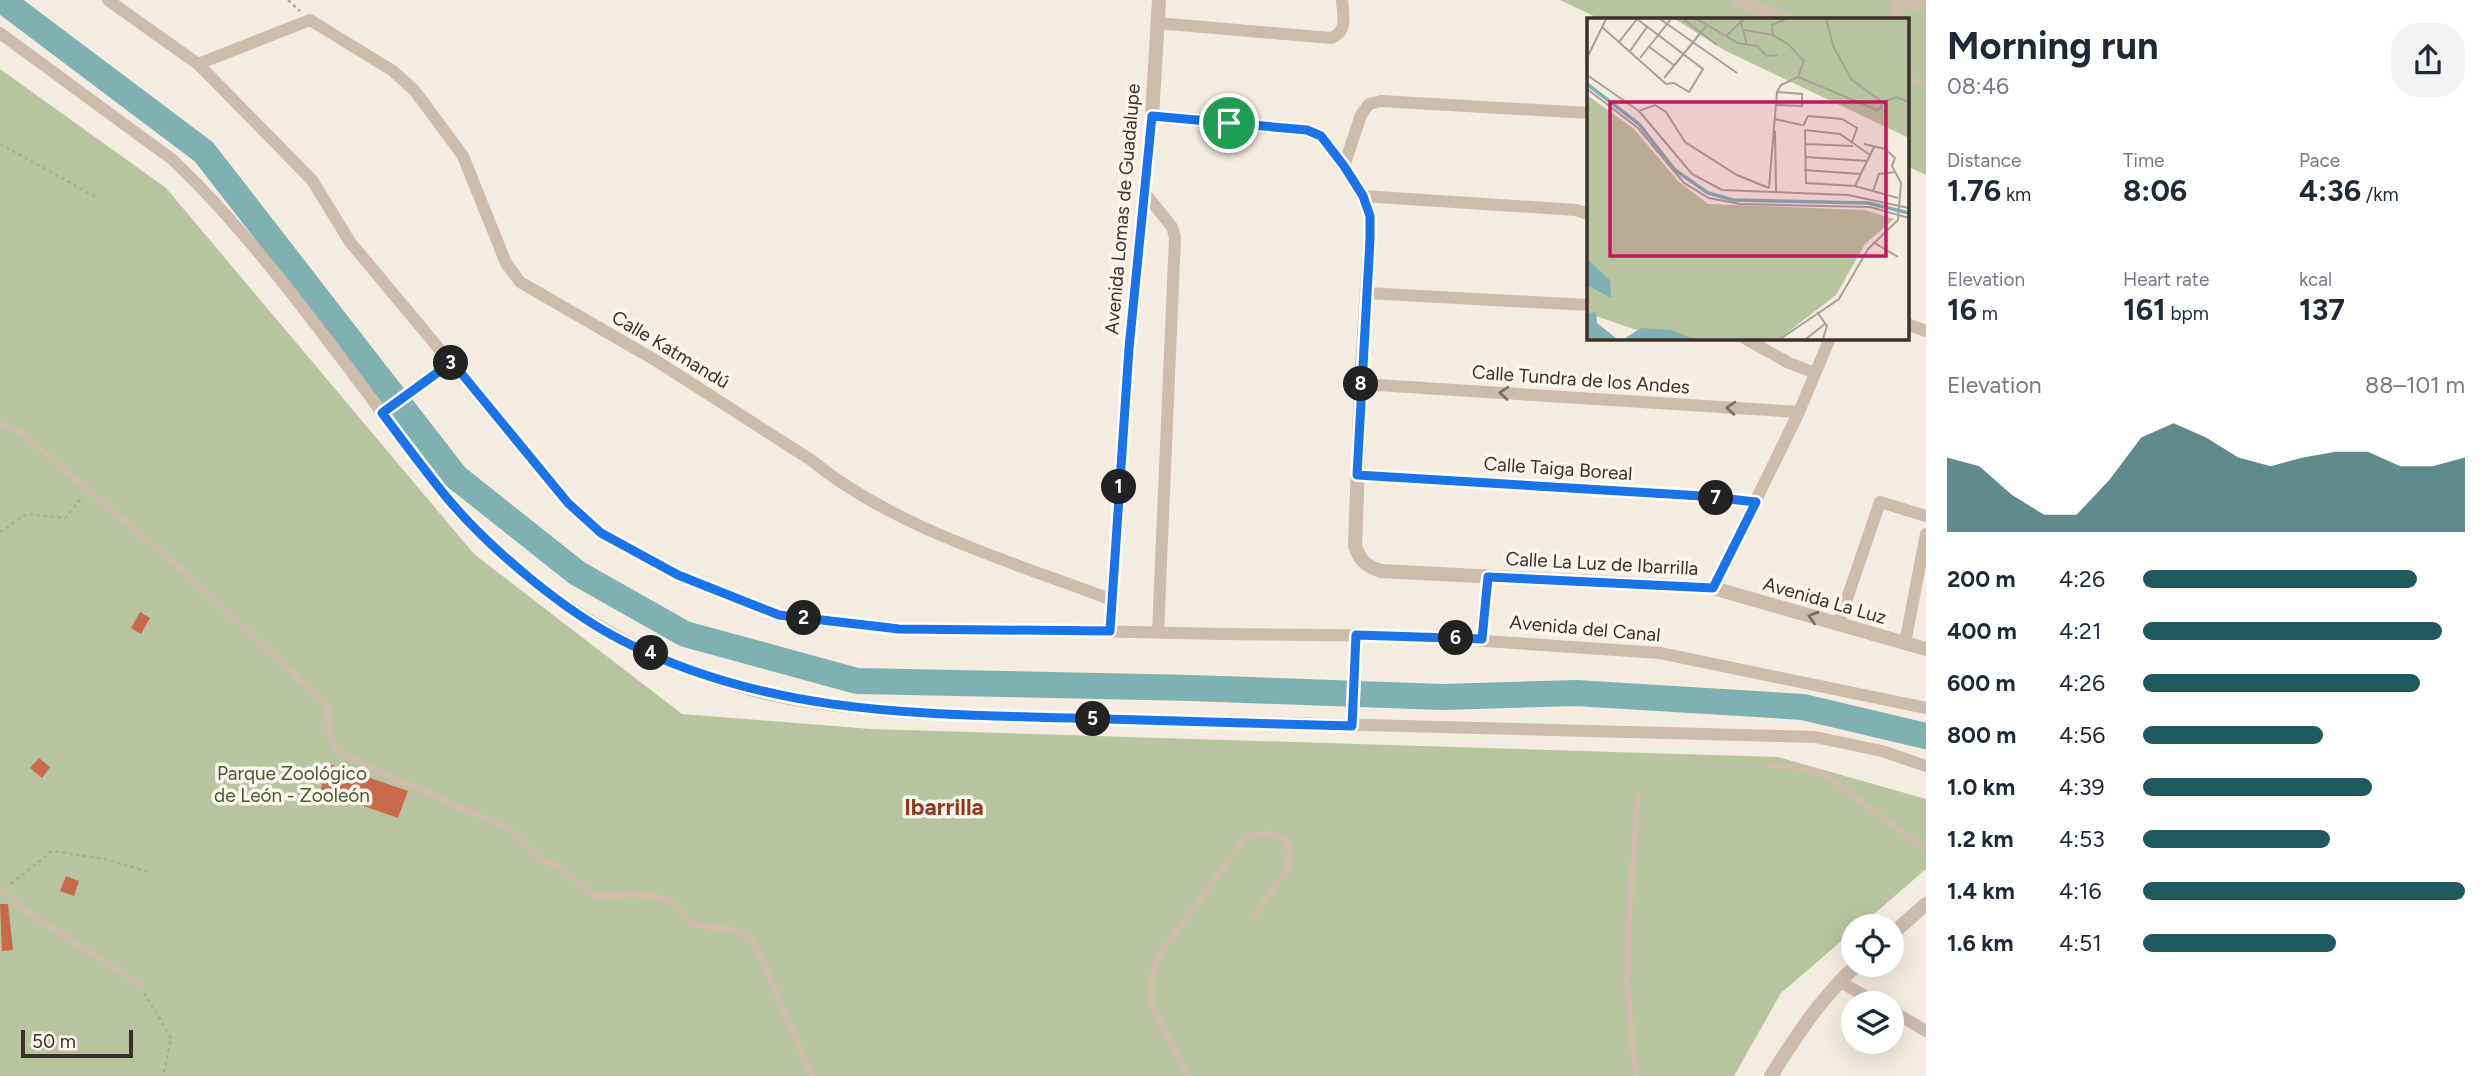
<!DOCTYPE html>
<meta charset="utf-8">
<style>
body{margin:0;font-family:Figtree,sans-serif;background:#f2f2f3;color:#1f2937;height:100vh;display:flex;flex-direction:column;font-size:26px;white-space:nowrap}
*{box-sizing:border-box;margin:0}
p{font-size:23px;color:#747a83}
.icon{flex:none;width:38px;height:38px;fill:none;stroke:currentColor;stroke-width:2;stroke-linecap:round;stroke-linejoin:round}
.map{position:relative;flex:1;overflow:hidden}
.sheet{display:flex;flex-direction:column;background:#fff;width:560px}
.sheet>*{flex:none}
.tools{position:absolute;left:1841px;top:914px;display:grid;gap:14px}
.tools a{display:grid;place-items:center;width:63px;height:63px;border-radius:50%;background:#fff;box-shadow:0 7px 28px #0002;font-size:35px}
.scale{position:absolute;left:21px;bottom:18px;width:112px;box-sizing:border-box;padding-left:7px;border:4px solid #3b302b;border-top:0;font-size:19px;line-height:24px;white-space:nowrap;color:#3b302b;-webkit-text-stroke:5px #fbf5ee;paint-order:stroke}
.pin{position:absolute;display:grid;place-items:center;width:60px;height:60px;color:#fff;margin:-30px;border:4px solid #fff;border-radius:50%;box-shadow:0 2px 7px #0007}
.km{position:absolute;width:35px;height:35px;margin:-18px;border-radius:50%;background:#222;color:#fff;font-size:19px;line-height:35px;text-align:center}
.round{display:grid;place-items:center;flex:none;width:74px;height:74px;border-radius:28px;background:#f2f2f3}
.summary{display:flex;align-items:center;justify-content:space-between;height:119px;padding:0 21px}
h1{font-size:38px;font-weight:700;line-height:52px}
.figures{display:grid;grid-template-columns:repeat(3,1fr);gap:10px;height:119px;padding:7px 21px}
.figures div{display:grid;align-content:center}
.figures b{font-size:30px;font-weight:700}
.figures small{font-size:19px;font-weight:400}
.figures p{font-size:19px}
.chart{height:196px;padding:14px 21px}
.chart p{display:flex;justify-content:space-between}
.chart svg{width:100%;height:126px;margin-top:7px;fill:#1f5a5e;opacity:.7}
ul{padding:0 21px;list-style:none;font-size:23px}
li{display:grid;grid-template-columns:112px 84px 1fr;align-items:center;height:52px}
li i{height:18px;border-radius:9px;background:#1f5a5e}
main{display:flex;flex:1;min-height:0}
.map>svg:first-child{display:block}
.green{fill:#b8c4a0}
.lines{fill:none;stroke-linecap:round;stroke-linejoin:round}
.river{stroke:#7fb0b2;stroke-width:26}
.building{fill:#c8694b}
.path{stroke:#b9a596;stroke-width:2.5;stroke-dasharray:3.5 3.5;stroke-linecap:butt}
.service{stroke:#cdbbac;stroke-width:6}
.minor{stroke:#cdbbac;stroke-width:12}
.tertiary{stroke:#cdbbac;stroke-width:14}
.oneway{stroke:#7d6f65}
.route-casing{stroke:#fff;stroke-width:14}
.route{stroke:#1a73e8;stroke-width:9}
.labels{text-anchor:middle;stroke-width:7;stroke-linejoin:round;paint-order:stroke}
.street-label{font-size:19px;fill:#3b302b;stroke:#fbf5ee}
.park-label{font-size:19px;fill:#4a5a2e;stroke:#fbf5ee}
.quarter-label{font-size:23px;font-weight:bold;fill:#8c3b22;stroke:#fbf5ee}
.inset-river{fill:none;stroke:#7fb0b2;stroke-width:3.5}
.inset-road{fill:none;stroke:#aaa098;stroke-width:2}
.view{fill:#c2185b;fill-opacity:0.15;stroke:#c2185b;stroke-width:3.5}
.inset-edge{fill:none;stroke:#3b302b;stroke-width:3.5}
</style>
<main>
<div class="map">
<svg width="1926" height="1076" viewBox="0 0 1926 1076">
<rect width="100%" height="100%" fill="#f4ebe1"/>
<!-- green -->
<path class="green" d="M1560,0H1926V175L1907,166V19H1600Z
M0,69L166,188L474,554L682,714L871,729L1778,757L1926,799V869L1860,926H1853V931L1781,993L1734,1076H0Z"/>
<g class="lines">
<!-- river -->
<path class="river" d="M2,0L204,152L456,477L577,573L685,634L857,681L1192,688L1442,697L1576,693L1803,707L1926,736"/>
</g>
<!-- building -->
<path class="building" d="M140,612L150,618L141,634L131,628Z
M39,758L50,767L42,778L30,768Z
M329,764L408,791L398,818L320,791Z
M66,876L79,881L74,896L60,891Z
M0,904H8L13,950L2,951Z"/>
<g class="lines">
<!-- path -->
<path class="path" d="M288,0L300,11
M0,144L98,198
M0,532L27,514L65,518L82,498
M11,884L52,851L104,859L149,872
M144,993L171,1038L163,1076"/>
<!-- service -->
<path class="service" d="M1907,77L1926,86
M0,424L20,432L178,566L325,703C338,733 316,736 350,758L513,831L542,860L560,867L594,896C614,896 653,891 670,901C681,908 684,922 698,925C723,931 738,923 756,946L812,1076
M1770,766H1794L1824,774L1926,850
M0,888L29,913L139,984
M1188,1076L1152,1007L1151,987L1156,960L1246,837L1266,833L1285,839L1290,853L1288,869L1252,918
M1636,1076L1627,983L1628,934L1638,796"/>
<!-- minor -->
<path class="minor" d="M108,0L198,64L310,20L393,71L415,91L463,156L506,263L520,282L655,360L811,460C894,528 1012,562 1112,600
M1901,3L1926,5
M1157,23L1331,38C1348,32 1343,16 1342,0
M0,33L173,160C245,229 306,311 366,391C393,428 419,467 449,501C529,591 633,658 750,690C800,704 854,708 907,713L1815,737L1882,751L1926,766
M198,64L312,180L350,242L568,503L601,533L678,575L779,615L899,629H1010L1221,634L1412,636L1660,653L1926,708
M1344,166L1361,115L1369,104L1381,101L1588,113
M1144,192L1172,227L1175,237L1158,632
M1363,196L1576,210L1588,214
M1366,293L1588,305
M1907,324L1926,331
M1744,338L1789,363L1815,373
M1361,384L1799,412
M382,413L452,362
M1357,475L1702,496L1756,502
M1713,588L1799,412L1830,338
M1838,625L1880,502L1926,516
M1110,631L1129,348L1152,116
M1482,639L1488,577
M1905,643L1926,534
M1352,726L1356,634
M1839,981L1877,1003
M1892,1011L1926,1031"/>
<!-- tertiary -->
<path class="tertiary" d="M1159,0L1152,116L1307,130L1321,136L1344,166L1363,196L1370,216V239L1361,384L1355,546C1360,561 1366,566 1381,571L1713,588L1926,649
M1738,0L1785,19
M1896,19L1901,3L1896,0
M1892,934L1926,904
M1771,1076C1796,1036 1822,996 1858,964"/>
</g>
<!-- one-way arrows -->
<defs><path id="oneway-chevron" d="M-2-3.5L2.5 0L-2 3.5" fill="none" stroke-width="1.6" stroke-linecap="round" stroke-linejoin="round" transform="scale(1.75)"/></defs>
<g class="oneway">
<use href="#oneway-chevron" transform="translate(1504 393) rotate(-176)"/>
<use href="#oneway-chevron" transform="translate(1731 408) rotate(-176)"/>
<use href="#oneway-chevron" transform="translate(1813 617) rotate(-163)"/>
</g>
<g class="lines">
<!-- route casing -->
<g class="route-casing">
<path id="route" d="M1152,116L1307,130L1321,136L1344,166L1363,196L1370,216V239L1357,475L1702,496L1756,502L1713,588L1488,577L1482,639L1356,635L1352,726C1258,724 1165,720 1071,718C914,714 767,714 623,641C564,611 491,550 448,499C425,471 404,442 382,413L452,362L568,503L601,533L678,575L779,615L899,629L1110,631L1129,348Z"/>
</g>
<!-- route -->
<use href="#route" class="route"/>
</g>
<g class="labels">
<!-- street labels -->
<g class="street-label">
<text transform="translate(1122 209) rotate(-85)" y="7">Avenida Lomas de Guadalupe</text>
<text transform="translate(671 349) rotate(31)" y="7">Calle Katmandú</text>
<text transform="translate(1581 379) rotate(4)" y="7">Calle Tundra de los Andes</text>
<text transform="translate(1558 468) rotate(4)" y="7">Calle Taiga Boreal</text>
<text transform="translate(1602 563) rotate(3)" y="7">Calle La Luz de Ibarrilla</text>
<text transform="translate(1825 600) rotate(16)" y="7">Avenida La Luz</text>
<text transform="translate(1585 628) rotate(5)" y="7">Avenida del Canal</text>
</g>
<!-- park labels -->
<g class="park-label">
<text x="292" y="780">Parque Zoológico<tspan x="292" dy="22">de León - Zooleón</tspan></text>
</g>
<!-- quarter labels -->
<g class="quarter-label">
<text x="944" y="815">Ibarrilla</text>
</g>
</g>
<!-- overview -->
<g transform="translate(1587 18)">
<rect width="322" height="322" fill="#f4ebe1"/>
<path d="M88,1H322V120L137,32ZM0,77L47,111L91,163L121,186L278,192L307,201L278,226L249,277L192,321H76L0,295Z" fill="#b8c4a0"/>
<path d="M0,241L23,262L24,280L0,267ZM0,273L1,295L9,294L10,305L30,321H0ZM54,310L85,312L106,321H37Z" fill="#7fb0b2"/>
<path class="inset-river" d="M0,66L52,106L88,152L121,175L146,182L281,185L322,195"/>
<path class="inset-road" d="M73,1L150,55M96,1L130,27M110,1L151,25L170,28L180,38L191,37M153,1L160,27M15,9L79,66L87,65L102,74L116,51L50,1M157,12L186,17L201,26L217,43L211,59M186,17L185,7L199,1M139,18L157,1M32,24L50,1M61,28L88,48M43,33L60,9M0,40L19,1M53,40L84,1M0,57L52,93L68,87L79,94L98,124L150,157L182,170M211,59L290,92L294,90L295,84L265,62L247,30L239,1M77,60L120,7M0,71L51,110L97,165L122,180L153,186L283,189L322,200M295,84L310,79L322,84M189,87L215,88V76L190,74M52,93L105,156L135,172L261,177L322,190M188,101L215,107M216,108L221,98L255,101L270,110L265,124M218,112L219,165L268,168L311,180M218,112L253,116L283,137M188,113L189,174M219,126L266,128M218,139L281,143M217,152L274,156M268,168L287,129M182,170L190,74L194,67L211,59M286,173L292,156L309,154M286,224L311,239M230,294L240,308L236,321M193,321L252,281L281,231L311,202L314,165L305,148L308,140L298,131L277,126M219,321L239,305"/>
<path class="view" d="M23,84H299V238H23Z"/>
<rect width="322" height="322" class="inset-edge"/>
</g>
</svg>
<div class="tools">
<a><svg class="icon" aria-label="locate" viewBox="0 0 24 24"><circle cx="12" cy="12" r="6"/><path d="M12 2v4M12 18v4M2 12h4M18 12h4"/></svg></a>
<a><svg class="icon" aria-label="layers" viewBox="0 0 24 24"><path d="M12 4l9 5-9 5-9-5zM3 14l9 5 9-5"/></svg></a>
</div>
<div class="scale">50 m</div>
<div class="pin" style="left:1229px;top:123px;background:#1e9e55"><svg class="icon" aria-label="arrive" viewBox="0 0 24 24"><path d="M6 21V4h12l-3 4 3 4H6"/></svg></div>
<b class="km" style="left:1119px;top:487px">1</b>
<b class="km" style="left:804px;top:618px">2</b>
<b class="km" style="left:451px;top:363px">3</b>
<b class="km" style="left:651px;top:653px">4</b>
<b class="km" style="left:1093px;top:719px">5</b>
<b class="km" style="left:1456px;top:638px">6</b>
<b class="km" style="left:1716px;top:498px">7</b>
<b class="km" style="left:1361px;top:384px">8</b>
</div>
<section class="sheet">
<div class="summary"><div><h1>Morning run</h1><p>08:46</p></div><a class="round"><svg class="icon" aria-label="share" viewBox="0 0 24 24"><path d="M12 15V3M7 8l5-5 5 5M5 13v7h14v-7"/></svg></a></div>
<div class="figures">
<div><p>Distance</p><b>1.76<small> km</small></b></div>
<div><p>Time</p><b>8:06</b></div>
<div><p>Pace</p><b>4:36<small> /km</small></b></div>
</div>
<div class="figures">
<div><p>Elevation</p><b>16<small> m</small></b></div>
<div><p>Heart rate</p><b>161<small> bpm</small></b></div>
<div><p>kcal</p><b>137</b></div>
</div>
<div class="chart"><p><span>Elevation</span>88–101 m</p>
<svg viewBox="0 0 160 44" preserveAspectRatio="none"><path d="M0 44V18L10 21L20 31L30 38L40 38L50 26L60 11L70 6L80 11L90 18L100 21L110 18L120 16L130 16L140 21L150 21L160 18V44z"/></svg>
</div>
<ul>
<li><b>200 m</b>4:26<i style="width:85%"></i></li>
<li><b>400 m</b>4:21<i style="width:93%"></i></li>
<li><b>600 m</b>4:26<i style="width:86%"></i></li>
<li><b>800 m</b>4:56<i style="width:56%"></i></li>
<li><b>1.0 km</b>4:39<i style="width:71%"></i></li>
<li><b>1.2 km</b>4:53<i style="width:58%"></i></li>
<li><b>1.4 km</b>4:16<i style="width:100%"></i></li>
<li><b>1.6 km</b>4:51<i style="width:60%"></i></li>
</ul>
</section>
</main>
